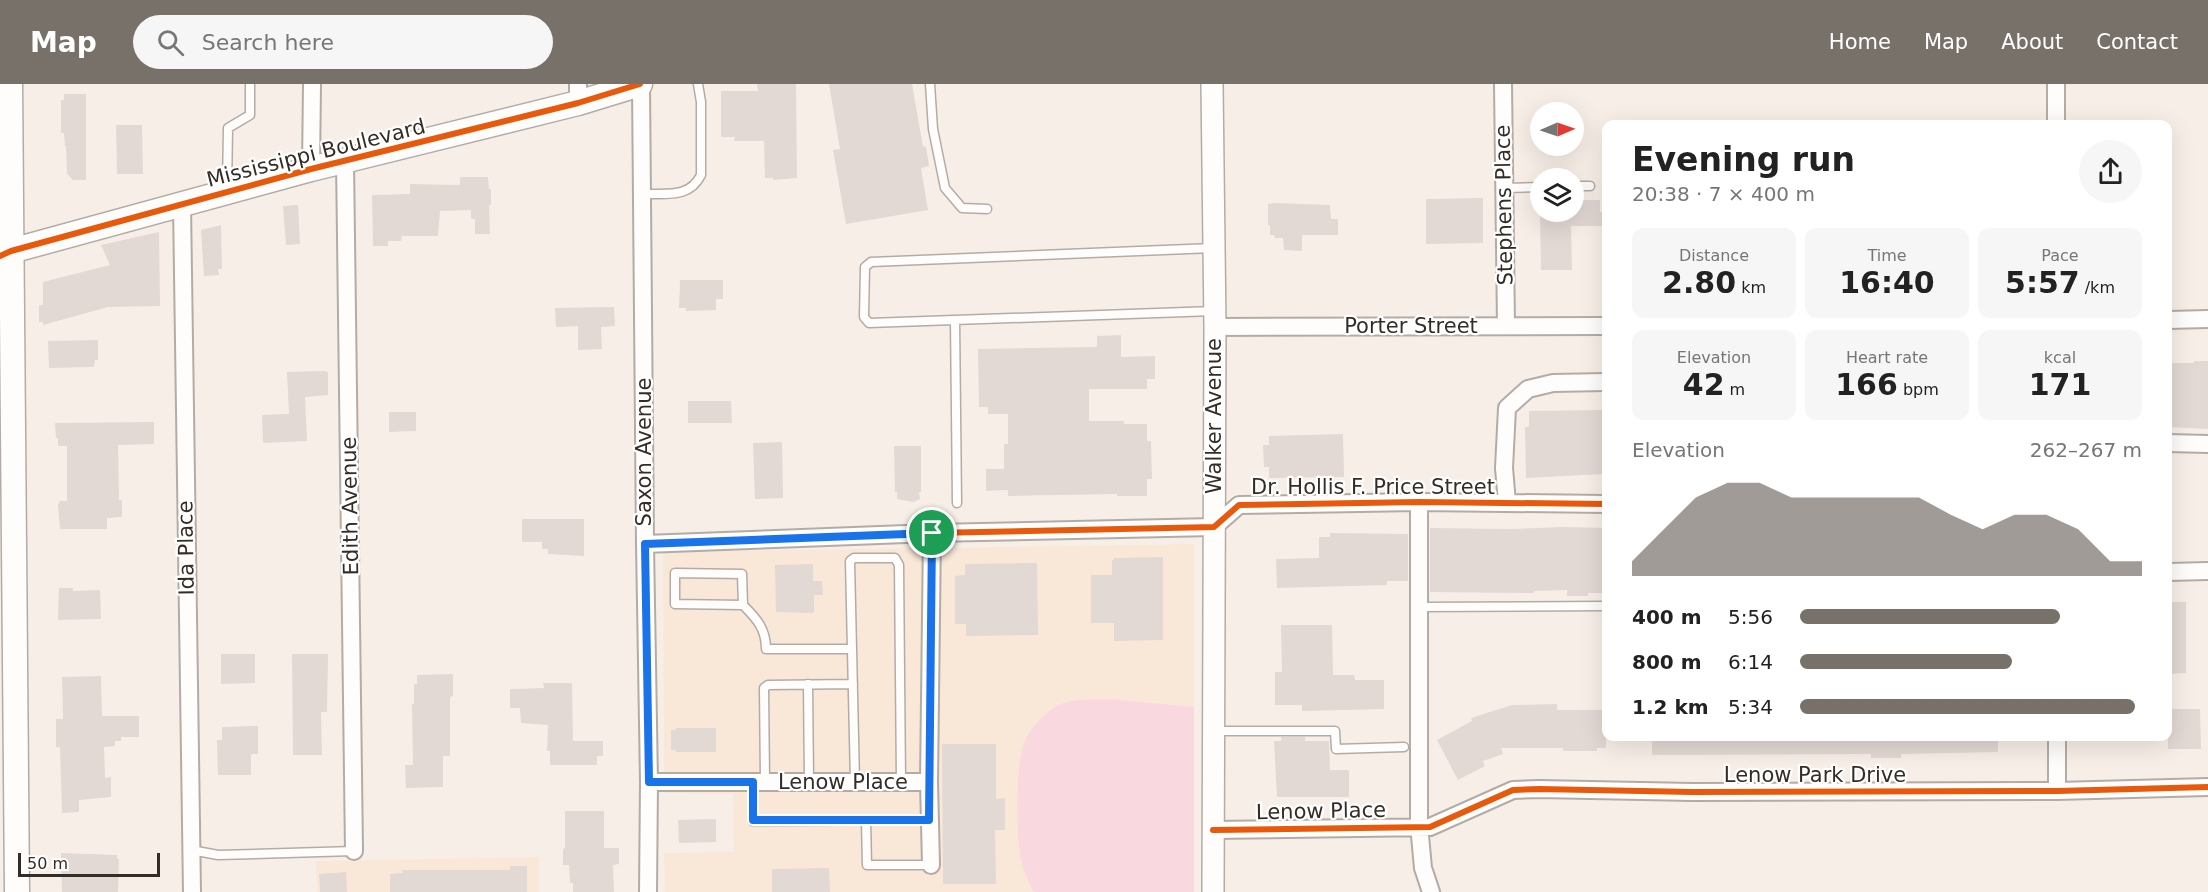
<!DOCTYPE html>
<meta charset="utf-8">
<style>
body{margin:0;font-family:"DejaVu Sans",sans-serif;background:#f6f6f6;color:#222;height:100vh;display:flex;flex-direction:column;font-size:22px;white-space:nowrap}
*{box-sizing:border-box;margin:0}
p{font-size:20px;color:#767676}
.icon{flex:none;width:33px;height:33px;fill:none;stroke:currentColor;stroke-width:2;stroke-linecap:round;stroke-linejoin:round}
.map{position:relative;flex:1;overflow:hidden}
.drawer{position:absolute;left:1602px;top:36px;width:570px;height:621px;display:flex;flex-direction:column;background:#fff;border-radius:12px;box-shadow:0 6px 24px #0002}
.drawer>*{flex:none}
.needle{width:39px;rotate:88deg}
.controls{position:absolute;left:1530px;top:18px;display:grid;gap:12px}
.controls a{display:grid;place-items:center;width:54px;height:54px;border-radius:50%;background:#fff;box-shadow:0 6px 24px #0002;font-size:30px}
.scale{position:absolute;left:18px;bottom:15px;width:142px;box-sizing:border-box;padding-left:6px;border:3px solid #342d26;border-top:0;font-size:16px;line-height:21px;white-space:nowrap;color:#342d26;-webkit-text-stroke:4px #fff;paint-order:stroke}
.pin{position:absolute;display:grid;place-items:center;width:51px;height:51px;color:#fff;margin:-26px;border:3px solid #fff;border-radius:50%;box-shadow:0 2px 6px #0007}
.round{display:grid;place-items:center;flex:none;width:63px;height:63px;border-radius:32px;background:#f6f6f6}
.overview{display:flex;align-items:center;justify-content:space-between;height:102px;padding:0 30px}
h1{font-size:33px;font-weight:700;line-height:45px}
.metrics{display:grid;grid-template-columns:repeat(3,1fr);gap:9px;height:102px;padding:6px 30px}
.metrics div{display:grid;align-content:center;border-radius:12px;background:#f6f6f6;text-align:center}
.metrics b{font-size:30px;font-weight:700}
.metrics small{font-size:16px;font-weight:400}
.metrics p{font-size:16px}
.chart{height:168px;padding:12px 30px}
.chart p{display:flex;justify-content:space-between}
.chart svg{width:100%;height:108px;margin-top:6px;fill:#78716a;opacity:.7}
ul{padding:0 30px;list-style:none;font-size:20px}
li{display:grid;grid-template-columns:96px 72px 1fr;align-items:center;height:45px}
li i{height:15px;border-radius:8px;background:#78716a}
header{display:flex;align-items:center;gap:36px;box-sizing:border-box;height:84px;padding:0 30px;background:#78716a;color:#fff}
header strong{font-size:28px}
nav{display:flex;gap:33px;margin-inline-start:auto;font-size:21px}
.search{width:420px;height:54px;background:#f6f6f6;display:flex;align-items:center;gap:15px;box-sizing:border-box;padding:0 21px;border-radius:33px;color:#767676;font-size:22px}
.map>svg:first-child{display:block}
.built{fill:#f9e8d8}
.green{fill:#f9d8df}
.building{fill:#e2d8d4}
.lines{fill:none;stroke-linecap:round;stroke-linejoin:round}
.service-casing{stroke:#b3aca6;stroke-width:11}
.minor-casing{stroke:#b3aca6;stroke-width:20}
.tertiary-casing{stroke:#b3aca6;stroke-width:24}
.secondary-casing{stroke:#b3aca6;stroke-width:27}
.service{stroke:#fefdfb;stroke-width:8}
.minor{stroke:#fefdfb;stroke-width:16}
.tertiary{stroke:#fefdfb;stroke-width:21}
.secondary{stroke:#fefdfb;stroke-width:24}
.cycleway-casing{stroke:#fff;stroke-width:10}
.cycleway{stroke:#e8590c;stroke-width:6}
.route-casing{stroke:#fff;stroke-width:12}
.route{stroke:#1a73e8;stroke-width:8}
.labels{text-anchor:middle;stroke-width:4.5;stroke-linejoin:round;paint-order:stroke}
.street-label{font-size:21px;fill:#342d26;stroke:#fff}
</style>
<header>
<strong>Map</strong>
<div class="search"><svg class="icon" aria-label="search" viewBox="0 0 24 24"><circle cx="10" cy="10" r="6"/><path d="M15 15l6 6"/></svg>Search here</div>
<nav><a>Home</a><a>Map</a><a>About</a><a>Contact</a></nav>
</header>
<div class="map">
<svg width="2208" height="808" viewBox="0 0 2208 808">
<rect width="100%" height="100%" fill="#f7efe7"/>
<!-- built -->
<path class="built" d="M1194,460V808H665L664,769L734,768L733,710L664,709L663,468Z
M539,773V808H317L316,777Z"/>
<!-- green -->
<path class="green" d="M1109,615L1194,623V808H1034C1030,800 1025,791 1023,783C1015,759 1015,675 1026,654C1033,642 1043,631 1055,623C1070,614 1092,616 1109,615Z"/>
<!-- building -->
<path class="building" d="M757,0H796L797,94L773,96V94H765L764,57H734L735,53H721V7H758Z
M829,0H912L923,63L926,62L929,82L921,84L928,126L846,140L833,66L840,65Z
M64,10H86V96H73L67,90L66,62H65L64,49H61V16H64Z
M116,41H142L143,90H117Z
M460,93H488L489,105H491V121H489L490,150H475V135H471V126L440,127L438,152H402L401,157H388V162H373L372,111L410,110V100L460,101Z
M1483,114V159L1426,160V115Z
M1574,116H1600V128H1606V142H1571L1572,186H1541L1540,128H1574Z
M1275,119L1330,121L1331,135H1338V151H1302V167L1284,166L1283,154H1275L1274,151H1270V141H1268V120Z
M298,121L300,160L286,161L283,122Z
M221,141L222,185H218L219,191L204,192L201,146Z
M159,148L160,222L108,223L43,241V238H39V221H43V198L110,181L101,161Z
M680,196H723V215H716V226L686,227V224H679Z
M614,223L615,242L601,243L602,265L578,266V242L556,243L555,224Z
M1121,251V273L1155,272V295H1147V305H1089V337H1124V340H1147V357H1151L1152,395H1147V412H1117V410L1008,412V406L986,407V385H1004V360H1008V330H988V323H979L978,265L1097,263V252Z
M98,256V276H95L94,283L49,284L48,257Z
M2194,277H2208V345L2168,343V279H2194Z
M324,287L328,288V311L305,313L307,357L263,359L262,331L289,330L287,288Z
M688,317H731L732,339H688Z
M1604,326V390L1526,394L1525,343H1529V327Z
M389,328H416V347L389,348Z
M154,338V360L118,361L119,416H122V433L107,434V445H60L58,421L60,417H67V362H58V354H56L55,339Z
M1343,350L1344,393L1269,394V383H1264L1263,361H1269V352Z
M782,358L783,414L755,415L753,359Z
M894,362H921V408H919L920,415L914,418L897,415V408H895Z
M522,435H584V472L548,470V465H542V458H522Z
M1563,443L1606,444V509H1588V512H1567V506L1534,507V509L1430,508V444L1511,445Z
M1330,449L1408,450V497H1387V501L1277,504L1276,475L1319,474V453H1330Z
M1163,473V556L1114,557V539H1091V491H1112V476H1114V474Z
M1037,479L1038,551L966,552V540H955V492L965,491V480Z
M813,480V497H822L823,511H814V529L776,528L775,481Z
M59,504H73V507L100,506L101,535L58,536Z
M2168,518H2186V589L2168,590Z
M1281,541H1332L1333,591H1354L1355,596H1384V625L1302,627V621H1275V588H1282Z
M221,570H255V599L221,600Z
M292,570H328L327,628H321L322,671H293Z
M453,590V612L450,613V672H443V703L406,704L405,681H413L412,620H414V600H417V591Z
M101,592L102,632H139V653H121V657H115V662L104,663L105,694L111,693V713L79,716V728L62,729L60,663H56V635H63L62,593Z
M543,599H572L573,657H603V672H597V681H550V667H547L548,641L521,639L520,624H510V605L544,604Z
M1557,620V626H1606V664H1597V667H1563V664H1501L1503,670L1483,677L1485,682L1458,696L1437,656L1472,637L1471,634L1512,621Z
M2168,625H2200L2201,665H2168Z
M258,642V670H251V691H218L217,656H222V643Z
M676,644H716V668H676V666H671V646H676Z
M1652,652H1998V668L1901,670V674H1871V670L1652,671Z
M1281,653H1305V657H1329L1330,686H1349V713H1277L1274,657H1281Z
M942,660H996V715L1005,714V746H995L996,800H943Z
M565,727H604V764H619V780L613,781L614,808H573V799H570L569,781H563V765L565,764Z
M716,735V758L679,759L678,736Z
M61,769L117,771V775H119L118,808H62Z
M510,782H527V808H390V790L403,789L402,786H510Z
M829,784L830,808H772V785Z
M346,788L347,808H320L319,790Z"/>
<g class="lines">
<!-- service casing -->
<g class="service-casing">
<path id="service" d="M930,0L933,45L945,104L962,124L987,125
M1574,102H1590
M227,104L228,44L250,31V0
M1504,104L1540,103
M643,110C666,109 689,115 701,91V18L698,0
M1213,164L871,178L865,183L864,233L869,239L1214,227
M955,236L957,419
M743,521L742,490L675,489V520L743,521C757,535 766,545 766,565H852
M1419,523L1606,522
M808,600L809,698
M1214,647H1335L1336,665L1404,663
M753,698V737L929,736
M765,698L764,604L768,601L853,600
M855,698L850,477L854,474H895L899,481L901,698
M866,737L867,781H931
M191,766L218,771L354,767"/>
</g>
<!-- minor casing -->
<g class="minor-casing">
<path id="minor" d="M578,0V19
M641,0L645,460L649,698L648,808
M1503,0L1506,242
M2056,0V40
M345,77L354,767
M311,85L312,0
M182,120L192,808
M2168,236L2208,235
M1215,243L1606,242
M2168,359L2208,360
M1419,418V741L1423,784L1431,808
M1507,419L1504,384L1507,324L1528,305L1553,299L1606,298
M645,460L932,449L1214,443L1239,421L1419,418L1606,420
M2168,488L2208,487
M649,698H929
M2057,707V652
M1213,746L1430,743L1513,706L1539,705L1692,708L2057,707L2208,703
M931,781L929,698L932,449"/>
</g>
<!-- tertiary casing -->
<g class="tertiary-casing">
<path id="tertiary" d="M1212,0L1215,243L1213,808"/>
</g>
<!-- secondary casing -->
<g class="secondary-casing">
<path id="secondary" d="M10,0L17,808
M0,172L11,167L311,85L578,19L640,0"/>
</g>
<!-- service -->
<use href="#service" class="service"/>
<!-- minor -->
<use href="#minor" class="minor"/>
<!-- tertiary -->
<use href="#tertiary" class="tertiary"/>
<!-- secondary -->
<use href="#secondary" class="secondary"/>
<!-- cycleway casing -->
<g class="cycleway-casing">
<path id="cycleway" d="M0,172L11,167L311,85L578,19L640,0
M645,460L932,449L1214,443L1239,421L1419,418L1606,420
M1213,746L1430,743L1513,706L1539,705L1692,708L2057,707L2208,703"/>
</g>
<!-- cycleway -->
<use href="#cycleway" class="cycleway"/>
</g>
<g class="lines">
<!-- route casing -->
<g class="route-casing">
<path id="route" d="M932,449L929,736H753V698H649L645,460Z"/>
</g>
<!-- route -->
<use href="#route" class="route"/>
</g>
<g class="labels">
<!-- street labels -->
<g class="street-label">
<text transform="translate(316 69) rotate(-14)" y="7">Mississippi Boulevard</text>
<text transform="translate(1504 121) rotate(-91)" y="7">Stephens Place</text>
<text x="1411" y="249">Porter Street</text>
<text transform="translate(1214 332) rotate(-90)" y="7">Walker Avenue</text>
<text transform="translate(644 368) rotate(-90)" y="7">Saxon Avenue</text>
<text x="1373" y="410">Dr. Hollis F. Price Street</text>
<text transform="translate(350 422) rotate(-91)" y="7">Edith Avenue</text>
<text transform="translate(186 464) rotate(-91)" y="7">Ida Place</text>
<text x="1815" y="698">Lenow Park Drive</text>
<text x="843" y="705">Lenow Place</text>
<text transform="translate(1321 727) rotate(-1)" y="7">Lenow Place</text>
</g>
</g>
</svg>
<div class="controls">
<a><svg class="needle" viewBox="-14 -14 28 28"><path d="M0-13l5 13h-10z" fill="#e53935"/><path d="M0 13l5-13h-10z" fill="#767676"/></svg></a>
<a><svg class="icon" aria-label="layers" viewBox="0 0 24 24"><path d="M12 4l9 5-9 5-9-5zM3 14l9 5 9-5"/></svg></a>
</div>
<div class="scale">50 m</div>
<div class="pin" style="left:932px;top:449px;background:#1e9e55"><svg class="icon" aria-label="arrive" viewBox="0 0 24 24"><path d="M6 21V4h12l-3 4 3 4H6"/></svg></div>
<section class="drawer">
<div class="overview"><div><h1>Evening run</h1><p>20:38 · 7 × 400 m</p></div><a class="round"><svg class="icon" aria-label="share" viewBox="0 0 24 24"><path d="M12 15V3M7 8l5-5 5 5M5 13v7h14v-7"/></svg></a></div>
<div class="metrics">
<div><p>Distance</p><b>2.80<small> km</small></b></div>
<div><p>Time</p><b>16:40</b></div>
<div><p>Pace</p><b>5:57<small> /km</small></b></div>
</div>
<div class="metrics">
<div><p>Elevation</p><b>42<small> m</small></b></div>
<div><p>Heart rate</p><b>166<small> bpm</small></b></div>
<div><p>kcal</p><b>171</b></div>
</div>
<div class="chart"><p><span>Elevation</span>262–267 m</p>
<svg viewBox="0 0 160 44" preserveAspectRatio="none"><path d="M0 44V38L10 25L20 12L30 6L40 6L50 12L60 12L70 12L80 12L90 12L100 19L110 25L120 19L130 19L140 25L150 38L160 38V44z"/></svg>
</div>
<ul>
<li><b>400 m</b>5:56<i style="width:76%"></i></li>
<li><b>800 m</b>6:14<i style="width:62%"></i></li>
<li><b>1.2 km</b>5:34<i style="width:98%"></i></li>
</ul>
</section>
</div>
